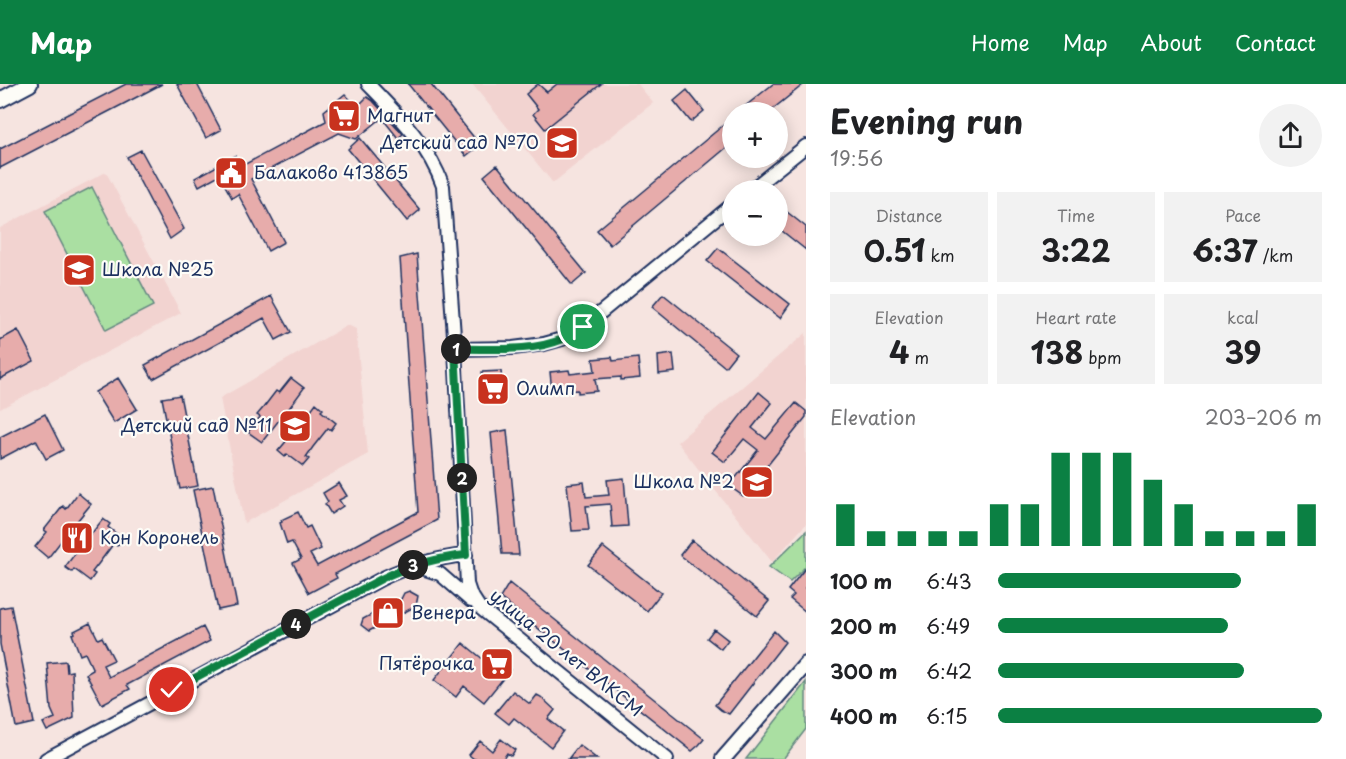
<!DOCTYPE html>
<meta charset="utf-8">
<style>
body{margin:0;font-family:"Playpen Sans",sans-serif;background:#f2f2f2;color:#202124;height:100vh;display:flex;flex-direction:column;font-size:22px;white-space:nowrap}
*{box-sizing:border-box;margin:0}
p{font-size:20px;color:#757577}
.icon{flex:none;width:33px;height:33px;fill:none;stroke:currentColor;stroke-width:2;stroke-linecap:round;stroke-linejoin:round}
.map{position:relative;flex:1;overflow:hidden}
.side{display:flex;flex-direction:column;background:#fff;width:540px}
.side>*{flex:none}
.tools{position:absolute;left:722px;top:18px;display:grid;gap:12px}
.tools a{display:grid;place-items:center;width:66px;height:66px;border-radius:50%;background:#fff;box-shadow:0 3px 15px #0003;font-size:30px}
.pin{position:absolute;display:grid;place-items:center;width:51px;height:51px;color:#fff;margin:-26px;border:3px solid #fff;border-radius:50%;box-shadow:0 2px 6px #0007}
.km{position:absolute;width:30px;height:30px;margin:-15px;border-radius:50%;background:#222;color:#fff;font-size:16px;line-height:30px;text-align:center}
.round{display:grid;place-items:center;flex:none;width:63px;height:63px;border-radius:32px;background:#f2f2f2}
.headline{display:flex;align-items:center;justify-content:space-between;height:102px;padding:0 24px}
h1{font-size:33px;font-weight:700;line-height:45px}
.stats{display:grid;grid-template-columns:repeat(3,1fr);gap:9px;height:102px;padding:6px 24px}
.stats div{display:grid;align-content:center;border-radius:0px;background:#f2f2f2;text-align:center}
.stats b{font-size:30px;font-weight:700}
.stats small{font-size:16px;font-weight:400}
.stats p{font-size:16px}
.chart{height:168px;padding:12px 24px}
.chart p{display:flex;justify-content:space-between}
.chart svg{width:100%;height:108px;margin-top:6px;stroke:#0b8043;stroke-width:6}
ul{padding:0 24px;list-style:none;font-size:20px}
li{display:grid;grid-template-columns:96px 72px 1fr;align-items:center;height:45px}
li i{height:15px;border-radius:8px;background:#0b8043}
header{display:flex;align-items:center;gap:36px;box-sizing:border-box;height:84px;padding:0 30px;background:#0b8043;color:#fff}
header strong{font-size:28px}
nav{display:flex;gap:33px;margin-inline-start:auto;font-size:21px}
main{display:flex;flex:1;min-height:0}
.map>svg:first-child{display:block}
.built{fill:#f2d3d0}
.green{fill:#aadfa2;stroke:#628780;stroke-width:1.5}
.building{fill:#e7acab;stroke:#1b2f5e;stroke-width:1.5}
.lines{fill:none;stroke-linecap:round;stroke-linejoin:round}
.tertiary-casing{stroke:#1b2f5e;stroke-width:16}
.secondary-casing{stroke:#1b2f5e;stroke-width:18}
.tertiary{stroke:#fdfcf7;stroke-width:12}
.secondary{stroke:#fdfcf7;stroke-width:14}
.route-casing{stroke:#fff;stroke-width:12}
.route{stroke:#0b8043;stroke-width:8}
.labels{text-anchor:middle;stroke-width:4.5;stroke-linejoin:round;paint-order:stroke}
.poi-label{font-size:18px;fill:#1b2f5e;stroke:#fdfcf7;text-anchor:start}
.street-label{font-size:18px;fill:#1b2f5e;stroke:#fdfcf7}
</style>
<header>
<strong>Map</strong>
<nav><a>Home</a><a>Map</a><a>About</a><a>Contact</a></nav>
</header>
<main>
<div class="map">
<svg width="806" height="675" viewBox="0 0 806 675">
<rect width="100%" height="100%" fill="#f6e4e0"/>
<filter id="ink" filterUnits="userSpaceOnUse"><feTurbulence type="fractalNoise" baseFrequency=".0167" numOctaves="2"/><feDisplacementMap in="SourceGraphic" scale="12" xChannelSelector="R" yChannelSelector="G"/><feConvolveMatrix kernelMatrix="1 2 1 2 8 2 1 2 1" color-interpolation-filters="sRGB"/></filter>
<g filter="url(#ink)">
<!-- built -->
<path class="built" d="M472,0H638L653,19L553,99Z
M106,88L181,229L0,325V144Z
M348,241L356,245L368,370L244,439L220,314Z
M806,249V440L772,478L677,358Z"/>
<!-- green -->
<path class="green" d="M92,103L153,222L106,246L45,127Z
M806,447V482L790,498L769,483Z
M806,598V645L783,675H746Z"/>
<!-- building -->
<path class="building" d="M126,0H162L0,84V65Z
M177,0H197L221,46L206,54Z
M408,0H431L480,61L466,72Z
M538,0L547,8L557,0H601L545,45L533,30L538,25L526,10Z
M773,0H804L769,28H738Z
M687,6L704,27L691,38L674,17Z
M345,10L357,23L367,13L373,17L403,50L398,54L382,34L356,55L339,49L251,95L284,158L268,167L238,110L232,114L219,91L199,102L195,94L235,72L240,83L326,37L324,27Z
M732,34V59L610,161L597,146Z
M360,54L420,126L407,137L348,65Z
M141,66L184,145L170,155L127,73Z
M497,81L586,189L572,201L484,92Z
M777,120L806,143V166L777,143Z
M718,164L790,220L780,234L707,177Z
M417,170L437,436L335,490L337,494L309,509L293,479L301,475L292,458L287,460L280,439L282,438L281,436L298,428L306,444L310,442L321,465L310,470L317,482L418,428L400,174Z
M663,210L736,269L725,283L652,223Z
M271,212L291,248L276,256L264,234L153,295L145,281Z
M18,246L34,277L0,295V256Z
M673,270L675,288L659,290L658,272Z
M612,273L613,277L638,274L640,294L621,296V293L595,295L597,307L578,309V306L552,308L550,288L569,286L570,290L595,287L593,275Z
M501,287L503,311L484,313L482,288Z
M118,294L137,325L114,339L95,308Z
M291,294L304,304L287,327L302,338L316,319L323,325L321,327L336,339L331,346L328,344L313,363L306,373L309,375L303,382L287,370L285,373L278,367L294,348L279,336L262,358L248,348L260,333L257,331L263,324L276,307L279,309Z
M759,308L772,319L752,344L766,355L796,319L806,327V333L743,412L729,402L758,366L744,355L725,378L712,368Z
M180,311L198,402L180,405L162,314Z
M45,330L63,366L46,375L36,356L0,375V353Z
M507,346L519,471H511V470H502L491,349Z
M624,394L628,442L612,443L610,420L586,422L589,446L572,447L567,400L584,398L586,413L609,411L607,396Z
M339,399L347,412L339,416L343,422L331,430L325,420L328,418L323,409Z
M213,402L237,522L218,526L193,406Z
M78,409L91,420L73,442L88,454L103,435L110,440L108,443L123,455L117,462L114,459L99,479L92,488L95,490L90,497L74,485L72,488L65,483L80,463L65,452L48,474L35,463L47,448L44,446L63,422L66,425Z
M692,456L769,517L757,532L680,471Z
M603,463L661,509L647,527L588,481Z
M806,483V528L790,515L794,511L788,506Z
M509,499L704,655L699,661L692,667L500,514Z
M409,507L418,512L416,522L369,547L361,541L363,535L401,515L404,509Z
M11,522L34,639L16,643L0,560V524Z
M90,539L98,555L102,553L114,576L103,581L109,593L203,543L210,557L127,601L130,605L102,620L86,590L93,586L85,569L80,571L72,550L75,549L74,547Z
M714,545L728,556L721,565L707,554Z
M774,547L785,558L729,630L721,626L715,621Z
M463,559L484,576L489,570L510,586L484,618L464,602L456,613L434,596Z
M66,577L67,588L72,587L74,634L47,647L43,639L55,634L51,625L47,579Z
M513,607L530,620L537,611L541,613L555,626L548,635L563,647L551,663L514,634L509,640L495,629Z
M501,655L515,666L511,672L507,669L503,675H474L469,671L480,657L492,667Z
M579,661L597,675H568Z"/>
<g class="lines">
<!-- tertiary casing -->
<g class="tertiary-casing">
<path id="tertiary" d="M368,0C397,30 429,61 443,102L455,265L467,500L470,509L479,523L667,675
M751,106L806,62
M455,265L513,264L544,260L562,255L583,243L732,121
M416,482L440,490L471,517
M46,675L383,494C410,481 436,474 466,471"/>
</g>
<!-- secondary casing -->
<g class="secondary-casing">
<path id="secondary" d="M0,16L30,0
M723,675L806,580"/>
</g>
<!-- tertiary -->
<use href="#tertiary" class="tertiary"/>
<!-- secondary -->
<use href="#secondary" class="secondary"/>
</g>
</g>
<g class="lines" filter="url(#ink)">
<!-- route casing -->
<g class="route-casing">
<path id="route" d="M172,606L383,494C410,481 436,474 466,471L455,265C489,264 530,269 563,255C570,252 576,247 583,243"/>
</g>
<!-- route -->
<use href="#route" class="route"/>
</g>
<!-- icons -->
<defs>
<g id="supermarket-square" transform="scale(1.725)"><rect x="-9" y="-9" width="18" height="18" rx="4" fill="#c8321e" stroke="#fdfcf7"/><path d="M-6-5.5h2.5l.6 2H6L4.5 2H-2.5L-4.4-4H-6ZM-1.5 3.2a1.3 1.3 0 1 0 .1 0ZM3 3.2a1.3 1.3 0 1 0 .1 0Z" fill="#fff"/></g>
<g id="school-square" transform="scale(1.725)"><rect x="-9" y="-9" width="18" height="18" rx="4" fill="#c8321e" stroke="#fdfcf7"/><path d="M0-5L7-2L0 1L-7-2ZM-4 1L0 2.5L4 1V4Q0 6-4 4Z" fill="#fff"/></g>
<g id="civic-square" transform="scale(1.725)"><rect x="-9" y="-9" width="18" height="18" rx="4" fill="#c8321e" stroke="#fdfcf7"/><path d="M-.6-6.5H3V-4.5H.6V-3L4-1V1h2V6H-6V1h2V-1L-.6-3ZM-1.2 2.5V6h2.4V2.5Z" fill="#fff"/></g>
<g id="restaurant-square" transform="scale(1.725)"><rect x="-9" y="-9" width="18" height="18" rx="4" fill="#c8321e" stroke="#fdfcf7"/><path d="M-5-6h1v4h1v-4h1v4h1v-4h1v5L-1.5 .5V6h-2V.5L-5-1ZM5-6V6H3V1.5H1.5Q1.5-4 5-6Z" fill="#fff"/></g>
<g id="shop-square" transform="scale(1.725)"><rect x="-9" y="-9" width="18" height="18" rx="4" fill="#c8321e" stroke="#fdfcf7"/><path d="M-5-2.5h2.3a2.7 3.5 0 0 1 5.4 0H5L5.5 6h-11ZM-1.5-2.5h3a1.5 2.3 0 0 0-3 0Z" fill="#fff"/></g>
</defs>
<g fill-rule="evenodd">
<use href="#supermarket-square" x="344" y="32"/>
<use href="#school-square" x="562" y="59"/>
<use href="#civic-square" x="231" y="89"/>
<use href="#school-square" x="79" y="186"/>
<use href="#supermarket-square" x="493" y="305"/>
<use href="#school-square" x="295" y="342"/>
<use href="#school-square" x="757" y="398"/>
<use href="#restaurant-square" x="77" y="454"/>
<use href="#shop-square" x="388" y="529"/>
<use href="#supermarket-square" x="497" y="580"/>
</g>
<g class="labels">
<!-- poi labels -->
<g class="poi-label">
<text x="367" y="38">Магнит</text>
<text x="539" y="65" text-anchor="end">Детский сад №70</text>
<text x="254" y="95">Балаково 413865</text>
<text x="102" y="192">Школа №25</text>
<text x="516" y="311">Олимп</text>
<text x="272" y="348" text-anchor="end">Детский сад №11</text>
<text x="734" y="404" text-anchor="end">Школа №2</text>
<text x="100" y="460">Кон Коронель</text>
<text x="411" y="535">Венера</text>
<text x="474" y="586" text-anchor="end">Пятёрочка</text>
</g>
<!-- street labels -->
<g class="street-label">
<text transform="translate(566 569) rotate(39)" y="6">улица 20 лет ВЛКСМ</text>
</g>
</g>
</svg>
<div class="tools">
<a>+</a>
<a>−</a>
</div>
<div class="pin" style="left:583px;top:243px;background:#1e9e55"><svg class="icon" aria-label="arrive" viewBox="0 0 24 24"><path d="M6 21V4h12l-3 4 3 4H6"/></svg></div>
<div class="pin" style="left:172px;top:606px;background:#d93025"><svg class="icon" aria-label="check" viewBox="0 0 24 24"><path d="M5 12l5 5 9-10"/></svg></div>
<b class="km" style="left:456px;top:265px">1</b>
<b class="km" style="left:462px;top:394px">2</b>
<b class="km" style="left:413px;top:481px">3</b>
<b class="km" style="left:296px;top:540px">4</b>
</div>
<section class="side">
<div class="headline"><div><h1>Evening run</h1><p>19:56</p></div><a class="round"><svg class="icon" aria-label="share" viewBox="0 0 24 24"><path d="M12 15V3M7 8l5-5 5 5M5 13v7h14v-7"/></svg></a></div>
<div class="stats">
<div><p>Distance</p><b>0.51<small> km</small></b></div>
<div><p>Time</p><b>3:22</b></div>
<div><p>Pace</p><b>6:37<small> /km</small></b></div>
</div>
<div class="stats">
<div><p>Elevation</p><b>4<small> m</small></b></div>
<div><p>Heart rate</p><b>138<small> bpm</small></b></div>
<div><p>kcal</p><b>39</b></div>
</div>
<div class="chart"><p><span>Elevation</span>203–206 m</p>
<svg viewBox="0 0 160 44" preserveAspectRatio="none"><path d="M5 44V27M15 44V38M25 44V38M35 44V38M45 44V38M55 44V27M65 44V27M75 44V6M85 44V6M95 44V6M105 44V17M115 44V27M125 44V38M135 44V38M145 44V38M155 44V27"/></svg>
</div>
<ul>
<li><b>100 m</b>6:43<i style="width:75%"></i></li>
<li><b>200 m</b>6:49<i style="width:71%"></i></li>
<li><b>300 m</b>6:42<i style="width:76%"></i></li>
<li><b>400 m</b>6:15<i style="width:100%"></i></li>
</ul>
</section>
</main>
